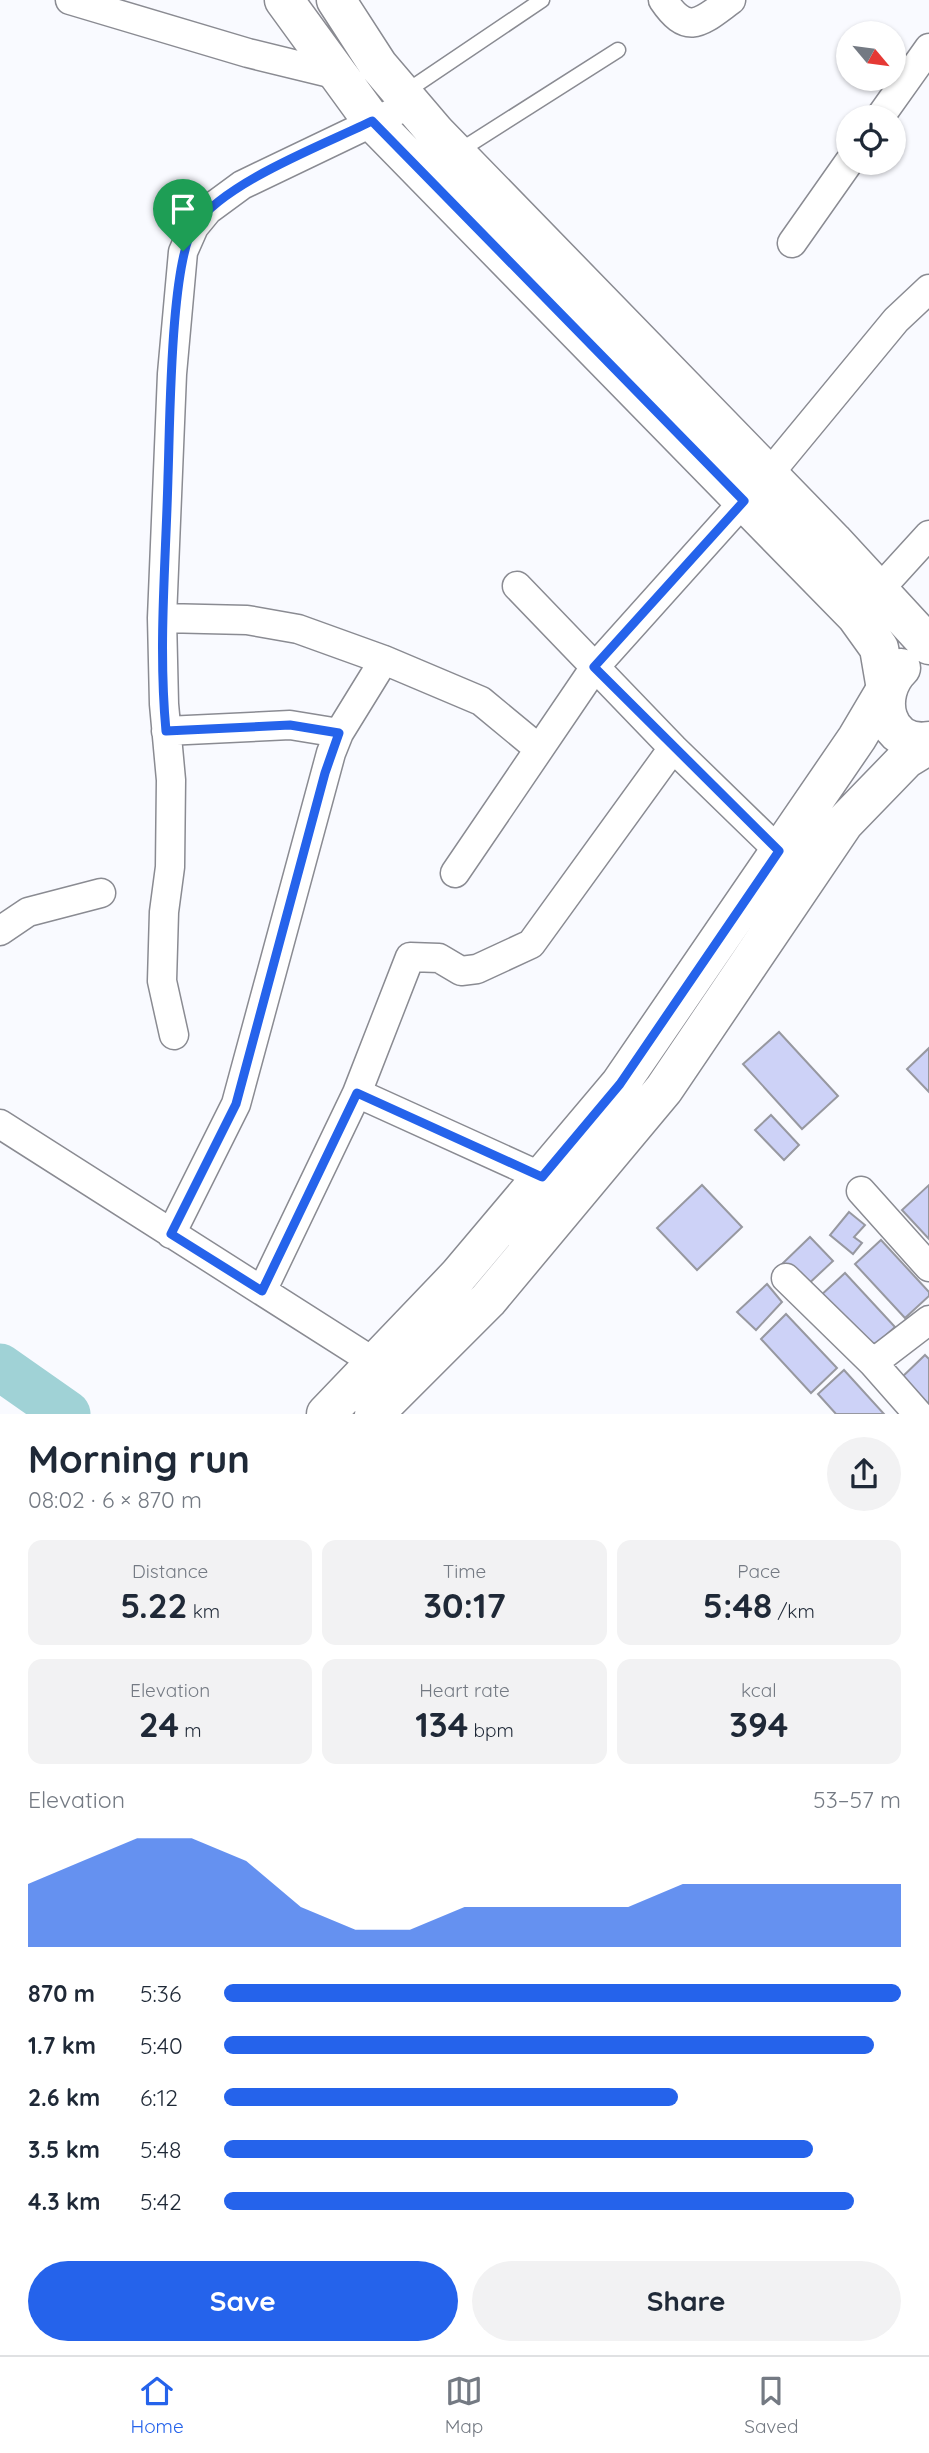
<!DOCTYPE html>
<meta charset="utf-8">
<style>
body{margin:0;font-family:Quicksand,sans-serif;background:#f2f2f3;color:#1f2937;height:100vh;display:flex;flex-direction:column;font-size:26px;white-space:nowrap}
*{box-sizing:border-box;margin:0}
p{font-size:23px;color:#747a83}
.icon{flex:none;width:38px;height:38px;fill:none;stroke:currentColor;stroke-width:2;stroke-linecap:round;stroke-linejoin:round}
.map{position:relative;height:1414px;overflow:hidden}
.panel{display:flex;flex-direction:column;background:#fff;flex:1}
.panel>*{flex:none}
.needle{width:46px;rotate:119deg}
.fabs{position:absolute;left:836px;top:21px;display:grid;gap:14px}
.fabs a{display:grid;place-items:center;width:70px;height:70px;border-radius:50%;background:#fff;box-shadow:0 2px 5px #0004;font-size:35px}
.pin{position:absolute;display:grid;place-items:center;width:60px;height:60px;color:#fff;margin:-72px -30px;border-radius:50% 50% 50% 0;rotate:-45deg;box-shadow:0 0 7px #0007}
.pin .icon{rotate:45deg}
.round{display:grid;place-items:center;flex:none;width:74px;height:74px;border-radius:37px;background:#f2f2f3}
.overview{display:flex;align-items:center;justify-content:space-between;height:119px;padding:0 28px}
h1{font-size:38px;font-weight:800;line-height:52px}
.metrics{display:grid;grid-template-columns:repeat(3,1fr);gap:10px;height:119px;padding:7px 28px}
.metrics div{display:grid;align-content:center;border-radius:14px;background:#f2f2f3;text-align:center}
.metrics b{font-size:35px;font-weight:800}
.metrics small{font-size:19px;font-weight:400}
.metrics p{font-size:19px}
.chart{height:196px;padding:14px 28px}
.chart p{display:flex;justify-content:space-between}
.chart svg{width:100%;height:126px;margin-top:7px;fill:#2563eb;opacity:.7}
.primary-button{display:flex;gap:14px;margin-top:auto;padding:14px 28px}
.primary-button a{flex:1;height:80px;border-radius:42px;background:#2563eb;color:#fff;font-size:28px;font-weight:800;line-height:80px;text-align:center}
.primary-button a+a{background:#f2f2f3;color:#1f2937}
ul{padding:0 28px;list-style:none;font-size:23px}
li{display:grid;grid-template-columns:112px 84px 1fr;align-items:center;height:52px}
li i{height:18px;border-radius:9px;background:#2563eb}
.tabs{display:flex;justify-content:space-around;align-items:center;height:98px;border-top:2px solid #e0e1e3;background:#fff;font-size:19px;color:#747a83}
.tabs a{display:grid;justify-items:center;gap:4px}
.tabs .current{color:#2563eb}
.map>svg:first-child{display:block}
.lines{fill:none;stroke-linecap:round;stroke-linejoin:round}
.river{stroke:#a0d2d6;stroke-width:47}
.building{fill:#cdd2f7;stroke:#9798a0;stroke-width:2}
.lane-casing{stroke:#8a8b92;stroke-width:17}
.street-casing{stroke:#8a8b92;stroke-width:31}
.secondary-casing{stroke:#8a8b92;stroke-width:41}
.primary-casing{stroke:#8a8b92;stroke-width:41}
.lane{stroke:#fff;stroke-width:14}
.street{stroke:#fff;stroke-width:28}
.secondary{stroke:#fff;stroke-width:38}
.primary{stroke:#fff;stroke-width:38}
.route-casing{stroke:#fff;stroke-width:14}
.route{stroke:#2563eb;stroke-width:9}
</style>
<div class="map">
<svg width="929" height="1414" viewBox="0 0 929 1414">
<rect width="100%" height="100%" fill="#f9faff"/>
<g class="lines">
<!-- river -->
<path class="river" d="M0,1367L67,1414"/>
</g>
<!-- building -->
<path class="building" d="M779,1032L838,1096L802,1129L743,1064Z
M929,1048V1092L907,1069Z
M771,1115L799,1145L784,1160L755,1130Z
M702,1185L742,1227L697,1270L657,1228Z
M929,1185V1239L902,1210Z
M849,1212L865,1225L854,1237L862,1243L853,1254L830,1235Z
M810,1237L833,1261L804,1288L782,1264Z
M881,1240L929,1292V1296L905,1318L855,1264Z
M845,1273L895,1327L869,1351L819,1297Z
M767,1284L782,1302L756,1330L737,1312Z
M786,1314L837,1368L811,1393L761,1339Z
M925,1355L929,1359V1410L900,1379Z
M844,1370L884,1414H836L818,1394Z"/>
<g class="lines">
<!-- lane casing -->
<g class="lane-casing">
<path id="lane" d="M404,93L542,0
M456,153L618,50"/>
</g>
<!-- street casing -->
<g class="street-casing">
<path id="street" d="M70,0L248,53L346,77
M663,0C688,37 701,22 731,0
M880,117L929,48
M792,243L849,162
M768,475L896,320L929,289
M517,586L673,748L779,851
M867,603L929,535
M162,618L247,620L298,629L384,660L481,701L539,749
M166,731L290,725L339,733
M455,873L595,667L744,501
M0,931L28,912L101,893
M174,1035L162,981L164,912L170,867L171,780L164,704L162,618L172,374L183,252L194,227L208,210L242,185L411,104
M357,1093L542,1177
M0,1124L391,1373
M861,1191L929,1267
M171,1234L236,1104L331,753L339,733L384,660
M786,1278L873,1363L918,1414
M262,1291L357,1093L410,957L439,958L461,971L477,969L531,944L673,748
M873,1363L929,1320"/>
</g>
<!-- secondary casing -->
<g class="secondary-casing">
<path id="secondary" d="M326,1414L458,1276L620,1084L857,738L886,689
M374,1414L488,1300L664,1089L844,823L906,759L929,745"/>
</g>
<!-- primary casing -->
<g class="primary-casing">
<path id="primary" d="M284,0L372,121L856,616L879,648L886,689
M336,0L378,65L436,133L833,541L929,645
M901,668C873,695 885,748 929,741"/>
</g>
<!-- lane -->
<use href="#lane" class="lane"/>
<!-- street -->
<use href="#street" class="street"/>
<!-- secondary -->
<use href="#secondary" class="secondary"/>
<!-- primary -->
<use href="#primary" class="primary"/>
</g>
<g class="lines">
<!-- route casing -->
<g class="route-casing">
<path id="route" d="M372,121L744,501L594,667L779,851L620,1084L542,1177L357,1093L262,1291L171,1234L236,1104L325,773L339,733L290,725L166,731C158,646 166,561 168,476C170,426 170,260 195,225C227,181 323,145 372,121Z"/>
</g>
<!-- route -->
<use href="#route" class="route"/>
</g>
</svg>
<div class="fabs">
<a><svg class="needle" viewBox="-14 -14 28 28"><path d="M0-13l5 13h-10z" fill="#e53935"/><path d="M0 13l5-13h-10z" fill="#747a83"/></svg></a>
<a><svg class="icon" aria-label="locate" viewBox="0 0 24 24"><circle cx="12" cy="12" r="6"/><path d="M12 2v4M12 18v4M2 12h4M18 12h4"/></svg></a>
</div>
<div class="pin" style="left:183px;top:251px;background:#1e9e55"><svg class="icon" aria-label="arrive" viewBox="0 0 24 24"><path d="M6 21V4h12l-3 4 3 4H6"/></svg></div>
</div>
<section class="panel">
<div class="overview"><div><h1>Morning run</h1><p>08:02 · 6 × 870 m</p></div><a class="round"><svg class="icon" aria-label="share" viewBox="0 0 24 24"><path d="M12 15V3M7 8l5-5 5 5M5 13v7h14v-7"/></svg></a></div>
<div class="metrics">
<div><p>Distance</p><b>5.22<small> km</small></b></div>
<div><p>Time</p><b>30:17</b></div>
<div><p>Pace</p><b>5:48<small> /km</small></b></div>
</div>
<div class="metrics">
<div><p>Elevation</p><b>24<small> m</small></b></div>
<div><p>Heart rate</p><b>134<small> bpm</small></b></div>
<div><p>kcal</p><b>394</b></div>
</div>
<div class="chart"><p><span>Elevation</span>53–57 m</p>
<svg viewBox="0 0 160 44" preserveAspectRatio="none"><path d="M0 44V22L10 14L20 6L30 6L40 14L50 30L60 38L70 38L80 30L90 30L100 30L110 30L120 22L130 22L140 22L150 22L160 22V44z"/></svg>
</div>
<ul>
<li><b>870 m</b>5:36<i style="width:100%"></i></li>
<li><b>1.7 km</b>5:40<i style="width:96%"></i></li>
<li><b>2.6 km</b>6:12<i style="width:67%"></i></li>
<li><b>3.5 km</b>5:48<i style="width:87%"></i></li>
<li><b>4.3 km</b>5:42<i style="width:93%"></i></li>
</ul>
<div class="primary-button"><a>Save</a><a>Share</a></div>
</section>
<nav class="tabs">
<a class="current"><svg class="icon" aria-label="home" viewBox="0 0 24 24"><path d="M3 11l9-7 9 7M6 9v11h12V9"/></svg>Home</a>
<a><svg class="icon" aria-label="map" viewBox="0 0 24 24"><path d="M3 6l6-2 6 2 6-2v14l-6 2-6-2-6 2zM9 4v14M15 6v14"/></svg>Map</a>
<a><svg class="icon" aria-label="saved" viewBox="0 0 24 24"><path d="M7 4h10v16l-5-4-5 4z"/></svg>Saved</a>
</nav>
